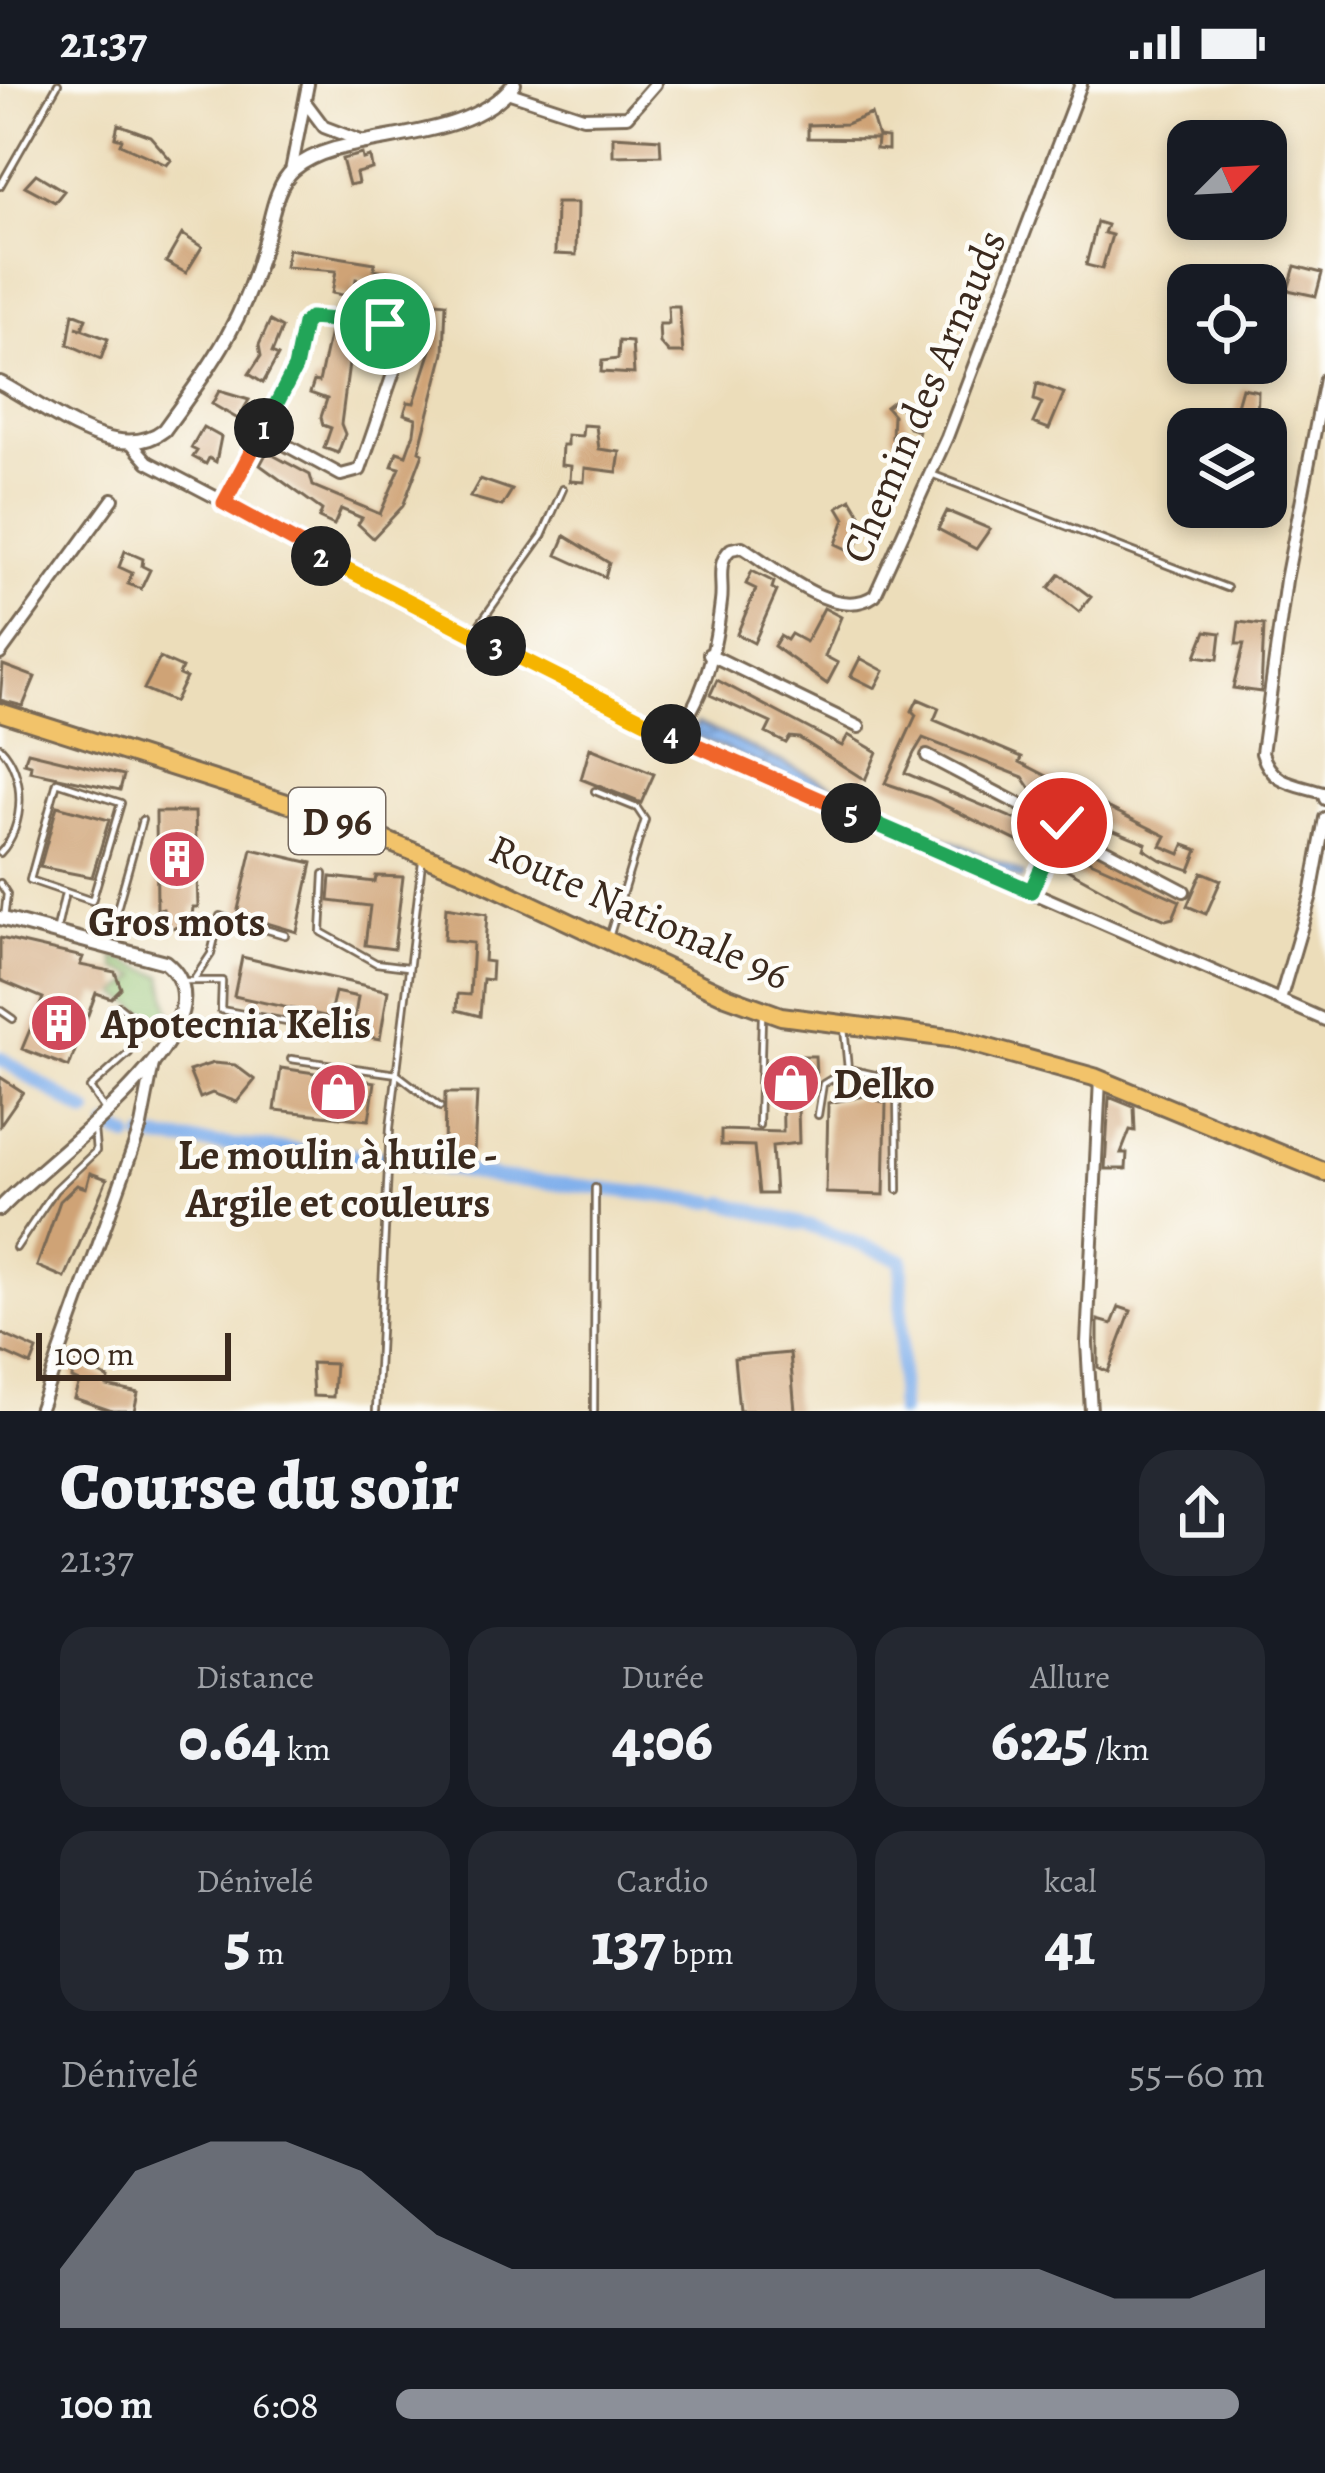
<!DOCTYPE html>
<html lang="fr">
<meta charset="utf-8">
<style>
body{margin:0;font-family:Alegreya,serif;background:#242831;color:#f1f3f6;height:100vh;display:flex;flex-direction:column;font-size:45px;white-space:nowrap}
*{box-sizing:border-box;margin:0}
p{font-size:39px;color:#9ea1a6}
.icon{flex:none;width:66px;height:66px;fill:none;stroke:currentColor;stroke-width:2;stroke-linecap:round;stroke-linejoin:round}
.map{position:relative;height:1327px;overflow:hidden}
.side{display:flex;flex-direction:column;background:#171b24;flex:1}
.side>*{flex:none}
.needle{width:78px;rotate:66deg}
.tools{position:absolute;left:1167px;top:36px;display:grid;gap:24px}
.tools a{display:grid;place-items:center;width:120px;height:120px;border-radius:24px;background:#171b24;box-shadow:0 6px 18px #0003;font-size:60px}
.scale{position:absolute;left:36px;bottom:30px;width:195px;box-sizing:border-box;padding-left:12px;border:6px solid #3b2a1e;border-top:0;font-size:33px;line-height:42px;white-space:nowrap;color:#3b2a1e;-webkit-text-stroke:9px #fdfcf7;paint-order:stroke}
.pin{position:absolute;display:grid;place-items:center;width:102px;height:102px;color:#fff;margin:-51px;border:6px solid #fff;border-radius:50%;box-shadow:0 3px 12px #0007}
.km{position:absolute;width:60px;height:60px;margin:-30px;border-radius:50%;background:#222;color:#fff;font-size:33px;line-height:60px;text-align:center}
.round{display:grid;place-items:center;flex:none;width:126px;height:126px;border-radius:36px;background:#242831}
.headline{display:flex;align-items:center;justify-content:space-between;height:204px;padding:0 60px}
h1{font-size:66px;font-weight:800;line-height:90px}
.stats{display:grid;grid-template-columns:repeat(3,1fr);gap:18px;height:204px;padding:12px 60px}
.stats div{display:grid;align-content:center;border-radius:30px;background:#242831;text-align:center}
.stats b{font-size:60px;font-weight:800}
.stats small{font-size:33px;font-weight:400}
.stats p{font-size:33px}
.chart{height:336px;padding:24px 60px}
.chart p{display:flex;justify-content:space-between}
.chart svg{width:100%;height:216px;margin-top:12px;fill:#8c9099;opacity:.7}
ul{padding:0 60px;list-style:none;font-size:39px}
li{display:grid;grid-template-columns:192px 144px 1fr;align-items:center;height:90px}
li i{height:30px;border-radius:15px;background:#8c9099}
.status{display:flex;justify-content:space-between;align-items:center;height:84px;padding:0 60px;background:#171b24;direction:ltr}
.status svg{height:33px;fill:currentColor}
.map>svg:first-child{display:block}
.green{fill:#93c271;stroke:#677648;stroke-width:3}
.water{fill:url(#water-waves);stroke:#5e6d85;stroke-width:3}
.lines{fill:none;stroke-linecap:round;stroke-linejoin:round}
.canal{stroke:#81b0ec;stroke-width:14}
.building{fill:#cfa376}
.service-casing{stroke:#796955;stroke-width:10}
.minor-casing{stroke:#796955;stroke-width:16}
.tertiary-casing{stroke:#796955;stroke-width:18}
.primary-casing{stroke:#796955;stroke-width:22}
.service{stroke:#fff;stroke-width:4.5}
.minor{stroke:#fff;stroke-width:10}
.tertiary{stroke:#fff;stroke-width:12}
.primary{stroke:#f2c36a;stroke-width:16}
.split-1-casing{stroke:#fff;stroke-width:24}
.split-2-casing{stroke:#fff;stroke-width:24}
.split-3-casing{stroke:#fff;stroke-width:24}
.split-4-casing{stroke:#fff;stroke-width:24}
.split-5-casing{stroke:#fff;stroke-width:24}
.split-6-casing{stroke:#fff;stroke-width:24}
.split-7-casing{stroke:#fff;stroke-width:24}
.split-1{stroke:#22a559;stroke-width:15}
.split-2{stroke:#f0652b;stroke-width:15}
.split-3{stroke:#f5b400;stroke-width:15}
.split-4{stroke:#f5b400;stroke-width:15}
.split-5{stroke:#f0652b;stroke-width:15}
.split-6{stroke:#22a559;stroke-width:15}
.split-7{stroke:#22a559;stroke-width:15}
.labels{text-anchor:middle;stroke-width:9;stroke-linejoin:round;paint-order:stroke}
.shield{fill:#fdfcf7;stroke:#75695f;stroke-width:3}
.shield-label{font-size:39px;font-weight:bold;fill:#3b2a1e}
.street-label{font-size:42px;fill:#3b2a1e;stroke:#fdfcf7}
.poi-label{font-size:42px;font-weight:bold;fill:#3b2a1e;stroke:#fdfcf7}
</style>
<div class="status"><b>21:37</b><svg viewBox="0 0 49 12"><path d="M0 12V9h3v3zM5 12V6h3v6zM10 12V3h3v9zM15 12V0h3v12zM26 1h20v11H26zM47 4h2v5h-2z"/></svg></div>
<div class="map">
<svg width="1325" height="1327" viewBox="0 0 1325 1327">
<defs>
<pattern id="water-waves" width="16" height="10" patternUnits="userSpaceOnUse" patternTransform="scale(3)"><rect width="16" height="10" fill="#81b0ec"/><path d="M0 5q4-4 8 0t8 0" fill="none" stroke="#6b8fbf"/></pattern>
</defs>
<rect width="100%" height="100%" fill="#fdfcf7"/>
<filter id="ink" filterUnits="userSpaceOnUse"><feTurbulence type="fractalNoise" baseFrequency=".00833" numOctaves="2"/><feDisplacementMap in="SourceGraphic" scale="24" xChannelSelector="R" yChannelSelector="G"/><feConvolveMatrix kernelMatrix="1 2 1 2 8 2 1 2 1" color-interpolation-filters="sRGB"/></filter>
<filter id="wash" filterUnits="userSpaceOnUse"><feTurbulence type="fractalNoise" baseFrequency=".004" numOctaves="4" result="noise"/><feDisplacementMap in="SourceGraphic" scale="48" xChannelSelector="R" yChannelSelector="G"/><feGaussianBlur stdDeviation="2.7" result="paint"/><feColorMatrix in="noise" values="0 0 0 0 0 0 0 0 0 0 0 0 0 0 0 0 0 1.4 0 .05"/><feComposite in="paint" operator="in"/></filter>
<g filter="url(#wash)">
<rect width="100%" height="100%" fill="#ecddba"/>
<!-- green -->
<path class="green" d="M114,873L163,892L172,936L165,942L118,910L139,892L117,885Z"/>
<!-- water -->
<path class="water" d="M697,639L1024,790L1021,796L693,651Z"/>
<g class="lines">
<!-- canal -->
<path class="canal" d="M0,974L87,1029
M109,1043L128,1053
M144,1054L386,1074
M392,1074L498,1094L592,1103
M599,1104L713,1118
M725,1119L801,1140
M810,1142L902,1176L900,1327"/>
</g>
<g id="blocks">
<!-- building -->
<path class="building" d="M871,30L878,53L888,54V66L876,65L877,55L808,54V41L846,40Z
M118,40L150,52L171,76L167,81L120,60L122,55L115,53Z
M613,52L660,55L661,71L613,72Z
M362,70L363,75L370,73L372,85L356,89L358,99L349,101L342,75Z
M36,90L64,107L55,118L25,102Z
M556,119H577L576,171L555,170Z
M1097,138L1107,141L1104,149L1112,151L1102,185L1086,181Z
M182,150L202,163L186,189L166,178Z
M288,165L375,179L374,185L396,189L393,202L356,195L353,213L332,209L336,187L285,183Z
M1295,182L1322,189L1316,212L1288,206Z
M436,218L446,219L444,269L419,367L423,369L403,422L373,454L358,440L362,434L341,425L334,441L319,434L322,426L260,381L267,368L310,391L313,402L380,430L400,384L392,382L397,368L406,371L414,349L416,334L404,330L408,318L414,319L433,260L430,247H420L421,236L435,237Z
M668,222H679L683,269H669L660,259L659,240H669Z
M73,229L86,234L82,245L76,243L108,255L101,275L68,260Z
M270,237L282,244L272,269L278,272L263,299L249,290L261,272L259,261Z
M330,248L342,250L341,260L378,266L376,281L349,279L341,340L345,350L338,369L324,364L331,344L323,341L321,333L327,315L310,309L314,297L319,298Z
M619,257L632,258L634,290L601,288L602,277L618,275Z
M1037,299L1064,309L1049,345L1033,339L1042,319L1034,316Z
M1242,304L1258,307L1257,339L1234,332Z
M219,307L249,316L238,335L212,320Z
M897,314L909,344L919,347L915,361L892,354L893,331L886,323Z
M583,341L596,342L599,365L620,368L617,388L585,384L584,398L570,397L571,382L561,381L562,361H567V351L582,352Z
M203,343L221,353L216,378L209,374L206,380L193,373L197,367L191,364Z
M480,395L512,406L502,422L470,413Z
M851,415L863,435V449L853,468L836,460L845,435L838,423Z
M947,427L990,445L976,465L938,445Z
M565,452L609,479L605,493L557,471Z
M125,467L143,475L142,482L150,486L141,505L128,500L132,489L119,483Z
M752,487L774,498L772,504L777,507L754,559L737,550L756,505L746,500Z
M1060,490L1091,513L1079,528L1049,504Z
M824,524L841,533L825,572L838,579L827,600L774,562L780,552L787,556L791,550L806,558Z
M1239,538L1264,541L1261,608L1233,604L1244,560H1236Z
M1206,547L1221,549L1218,575L1196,572Z
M160,574L182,584L179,591L186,594L174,618L144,605Z
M860,574L884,587L875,604L851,592Z
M3,581L35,593L23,622L0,616Z
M717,596L842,662L848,651L877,668L865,696L799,654L790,653L786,659L766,649L771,639L710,611Z
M918,615L939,624L934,636L1022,673L1020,678L1064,701L1058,716L1031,705L1023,693L923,654L914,669L905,689L1041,746L1033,765L929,714L885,699L916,631L912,627Z
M590,664L654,690L641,719L581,695Z
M28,668L124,691L120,706L30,687L31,681L24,679Z
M1089,714L1166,752L1161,762L1180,770L1184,761L1198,766L1190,786L1161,776L1144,765L1146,759L1092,737L1082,730Z
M57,722L109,736L92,793L40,783Z
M156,728H195L198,823H193L191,843L164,844L163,825H157Z
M252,765L312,779L297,848L237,830Z
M1066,766L1180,817L1173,834L1166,836L1135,823L1059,781Z
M1202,788L1221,796L1206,830L1187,822Z
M376,792L403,793L394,865L365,861L370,822L329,817L331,793L375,798Z
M446,823L487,830L484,877L492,878L491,896L483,895L480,932L457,926L458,910L470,911L473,859L444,856Z
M0,854L83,873L80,881L115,888L121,904L111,914L96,909L69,983L22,965L43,914L0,896Z
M242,873L388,907L380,955L352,950L358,913L335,908L329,933L234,912Z
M797,972H815L816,991L797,989L799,1059L772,1062L775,1110H759L754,1062L721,1061V1046L783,1048L782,973Z
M213,979L235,981L255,996L237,1018L212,1009L200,1014L189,987Z
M281,984L375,998L369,1036L275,1026Z
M0,993L23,1008L0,1041Z
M445,1009H477L474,1070L444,1069Z
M865,1012L886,1019L884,1111L826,1109L828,1019Z
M1109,1013L1134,1023L1135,1047L1130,1046L1121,1069H1127L1126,1085H1105Z
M90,1089L107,1095L65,1194L37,1182L60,1117L77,1101L86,1104Z
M1119,1223L1131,1227L1108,1288L1098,1283V1236L1112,1240Z
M0,1249L37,1266L31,1281L0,1267Z
M790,1269L795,1327H739L734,1274Z
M73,1277L109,1295L107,1302L138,1309L134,1327H112L74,1314L79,1298L72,1295Z
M311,1279L335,1280L333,1313L313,1312Z"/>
</g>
</g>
<g filter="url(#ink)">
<use href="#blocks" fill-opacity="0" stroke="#796955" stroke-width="3"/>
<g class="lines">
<!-- service casing -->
<g class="service-casing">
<path id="service" d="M0,102L58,0
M931,390L1227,504
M476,545L542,452L563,405
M0,663C26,689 26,742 0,769
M57,698L121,719L92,817L30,796Z
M595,707L637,724L645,736L610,850
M324,790L321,848L376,879L408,883
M0,799L7,810L4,835
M56,849L65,809
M108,857L142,736
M182,897H222L221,926L336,947
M193,897L211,870L220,832L285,851
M0,926L13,935
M291,975L397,990L440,1023
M848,985L897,996L898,1106
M105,1026L90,1004L129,969L144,942L119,922
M818,1031L823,1000L848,985L844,944
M759,1041L762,933
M16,1164L55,1106L96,1067L94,1045
M376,1327L390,1044L422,778
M594,1327L595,1104"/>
</g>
<!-- minor casing -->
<g class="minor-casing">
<path id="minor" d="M507,8L583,33L627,32L655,0
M306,19L324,43L366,59
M291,87L308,0
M1325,295L1286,496L1262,669C1272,701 1294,700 1323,709L1325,715
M133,361L148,378L672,651L1325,936
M224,419L295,284L304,240L310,234L385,240L401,253L402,264L360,386L341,391L262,348
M0,570L113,415
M709,570L859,643
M672,651C705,621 716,561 721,518C724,499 715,479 731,465L742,463C776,484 836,539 875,511L947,353L1081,0
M927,672L1184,807
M1034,808L1062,739
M1280,916L1311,811L1325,734
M39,1327L141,1042L153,980
M1091,1327L1087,1259L1100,995"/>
</g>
<!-- tertiary casing -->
<g class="tertiary-casing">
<path id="tertiary" d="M0,299C45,322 117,383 164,346C215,276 244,238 266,153C272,132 276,100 294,85C343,43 462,65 514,0
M0,834L165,878C244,941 42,1077 0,1125"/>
</g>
<!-- primary casing -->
<g class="primary-casing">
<path id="primary" d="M0,628L315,728L461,787L726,912L781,932L956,955L1094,993L1325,1088"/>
</g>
<!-- service -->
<use href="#service" class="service"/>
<!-- minor -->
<use href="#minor" class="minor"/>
<!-- tertiary -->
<use href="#tertiary" class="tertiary"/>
<!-- primary -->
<use href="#primary" class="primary"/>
</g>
</g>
<g class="lines" filter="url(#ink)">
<!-- split-1 casing -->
<g class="split-1-casing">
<path id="split-1" d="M264,344L295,284L304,240L310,234L385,240"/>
</g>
<!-- split-2 casing -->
<g class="split-2-casing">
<path id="split-2" d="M264,344L224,419L321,472"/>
</g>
<!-- split-3 casing -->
<g class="split-3-casing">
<path id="split-3" d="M321,472L496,562"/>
</g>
<!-- split-4 casing -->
<g class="split-4-casing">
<path id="split-4" d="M496,562L671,650"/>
</g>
<!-- split-5 casing -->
<g class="split-5-casing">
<path id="split-5" d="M671,650L851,729"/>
</g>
<!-- split-6 casing -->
<g class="split-6-casing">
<path id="split-6" d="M851,729L1031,807"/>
</g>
<!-- split-7 casing -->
<g class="split-7-casing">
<path id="split-7" d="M1031,807L1062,739"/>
</g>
<!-- split-1 -->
<use href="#split-1" class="split-1"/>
<!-- split-2 -->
<use href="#split-2" class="split-2"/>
<!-- split-3 -->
<use href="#split-3" class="split-3"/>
<!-- split-4 -->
<use href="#split-4" class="split-4"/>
<!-- split-5 -->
<use href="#split-5" class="split-5"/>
<!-- split-6 -->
<use href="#split-6" class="split-6"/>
<!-- split-7 -->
<use href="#split-7" class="split-7"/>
</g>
<!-- icons -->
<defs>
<g id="building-disc" transform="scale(3)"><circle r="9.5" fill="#d1495b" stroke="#fdfcf7"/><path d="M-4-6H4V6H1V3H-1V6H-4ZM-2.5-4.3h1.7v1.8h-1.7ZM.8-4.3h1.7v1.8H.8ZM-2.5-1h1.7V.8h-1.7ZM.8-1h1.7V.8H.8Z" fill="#fff"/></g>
<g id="shop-disc" transform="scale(3)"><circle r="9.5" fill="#d1495b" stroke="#fdfcf7"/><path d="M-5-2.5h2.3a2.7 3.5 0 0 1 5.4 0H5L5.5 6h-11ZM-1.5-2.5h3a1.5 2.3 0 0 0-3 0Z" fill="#fff"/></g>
</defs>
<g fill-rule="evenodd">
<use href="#building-disc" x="177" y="775"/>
<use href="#building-disc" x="59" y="939"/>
<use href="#shop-disc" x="791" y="999"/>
<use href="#shop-disc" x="338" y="1008"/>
</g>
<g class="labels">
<!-- shield labels -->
<rect class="shield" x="289" y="704" width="96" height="66" rx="9"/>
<g class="shield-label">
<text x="337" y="751">D 96</text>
</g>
<!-- street labels -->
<g class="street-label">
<text transform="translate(923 312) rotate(-67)" y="15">Chemin des Arnauds</text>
<text transform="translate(640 827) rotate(24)" y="15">Route Nationale 96</text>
</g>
<!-- poi labels -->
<g class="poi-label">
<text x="177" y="852">Gros mots</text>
<text x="101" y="954" text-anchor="start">Apotecnia Kelis</text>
<text x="833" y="1014" text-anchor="start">Delko</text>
<text x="338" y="1085">Le moulin à huile -<tspan x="338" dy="48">Argile et couleurs</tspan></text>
</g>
</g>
</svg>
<div class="tools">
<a><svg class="needle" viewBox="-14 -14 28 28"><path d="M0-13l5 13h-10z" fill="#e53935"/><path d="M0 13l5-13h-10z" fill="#9ea1a6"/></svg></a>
<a><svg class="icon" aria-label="locate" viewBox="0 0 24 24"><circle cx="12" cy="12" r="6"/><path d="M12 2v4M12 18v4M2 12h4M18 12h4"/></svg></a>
<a><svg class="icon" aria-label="layers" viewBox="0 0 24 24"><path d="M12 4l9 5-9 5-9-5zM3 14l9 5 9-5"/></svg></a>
</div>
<div class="scale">100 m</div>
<div class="pin" style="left:385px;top:240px;background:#1e9e55"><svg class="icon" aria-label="arrive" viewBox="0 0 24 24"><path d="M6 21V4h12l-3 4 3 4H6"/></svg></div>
<div class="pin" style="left:1062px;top:739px;background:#d93025"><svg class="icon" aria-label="check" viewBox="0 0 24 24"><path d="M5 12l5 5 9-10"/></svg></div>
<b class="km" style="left:264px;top:344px">1</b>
<b class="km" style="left:321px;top:472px">2</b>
<b class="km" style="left:496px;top:562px">3</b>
<b class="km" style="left:671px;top:650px">4</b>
<b class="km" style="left:851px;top:729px">5</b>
</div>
<section class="side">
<div class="headline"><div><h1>Course du soir</h1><p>21:37</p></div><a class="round"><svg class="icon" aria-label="share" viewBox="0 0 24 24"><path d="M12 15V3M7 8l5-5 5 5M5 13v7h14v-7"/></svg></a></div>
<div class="stats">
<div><p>Distance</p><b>0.64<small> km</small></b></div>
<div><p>Durée</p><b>4:06</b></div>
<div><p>Allure</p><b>6:25<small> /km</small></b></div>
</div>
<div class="stats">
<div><p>Dénivelé</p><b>5<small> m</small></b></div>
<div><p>Cardio</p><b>137<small> bpm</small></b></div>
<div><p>kcal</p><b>41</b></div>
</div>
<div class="chart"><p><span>Dénivelé</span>55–60 m</p>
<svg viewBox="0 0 160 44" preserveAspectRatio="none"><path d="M0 44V32L10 12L20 6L30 6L40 12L50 25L60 32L70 32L80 32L90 32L100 32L110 32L120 32L130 32L140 38L150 38L160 32V44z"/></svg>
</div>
<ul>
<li><b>100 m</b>6:08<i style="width:97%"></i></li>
</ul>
</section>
